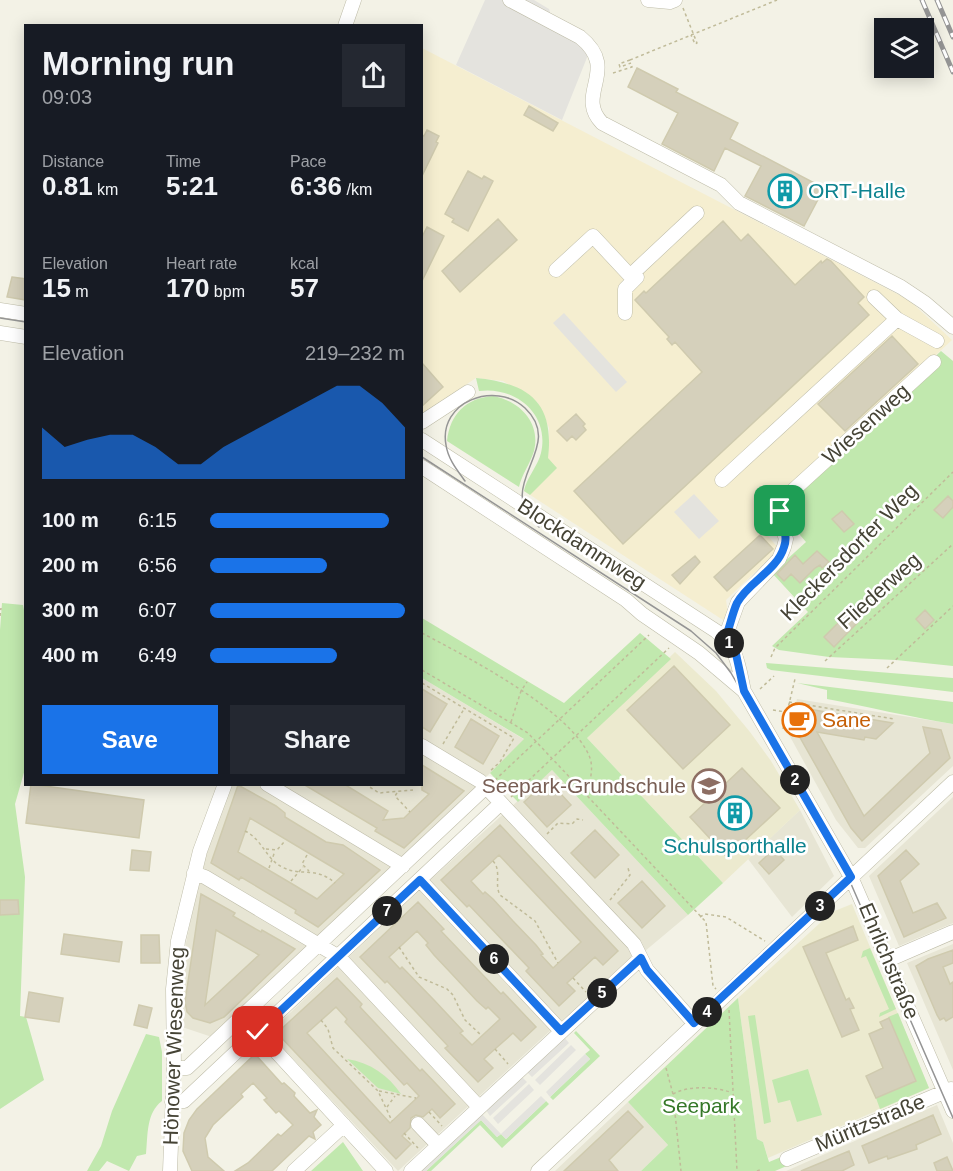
<!DOCTYPE html>
<meta charset="utf-8">
<style>
body{margin:0;font-family:Arial,sans-serif;background:#242831;color:#f1f3f6;height:100vh;display:flex;flex-direction:column;font-size:22px;white-space:nowrap}
*{box-sizing:border-box;margin:0}
p{font-size:20px;color:#9ea1a6}
.icon{flex:none;width:33px;height:33px;fill:none;stroke:currentColor;stroke-width:2;stroke-linecap:round;stroke-linejoin:round}
.map{position:relative;flex:1;overflow:hidden}
.drawer{position:absolute;left:24px;top:24px;width:399px;height:762px;display:flex;flex-direction:column;background:#171b24;border-radius:0px;box-shadow:0 3px 15px #0003}
.drawer>*{flex:none}
.buttons{position:absolute;left:874px;top:18px;display:grid;gap:12px}
.buttons a{display:grid;place-items:center;width:60px;height:60px;border-radius:0px;background:#171b24;box-shadow:0 3px 15px #0003;font-size:30px}
.pin{position:absolute;display:grid;place-items:center;width:51px;height:51px;color:#fff;margin:-26px;border-radius:12px;box-shadow:0 3px 9px #0006}
.km{position:absolute;width:30px;height:30px;margin:-15px;border-radius:50%;background:#222;color:#fff;font-size:16px;line-height:30px;text-align:center}
.round{display:grid;place-items:center;flex:none;width:63px;height:63px;border-radius:0px;background:#242831}
.head{display:flex;align-items:center;justify-content:space-between;height:102px;padding:0 18px}
h1{font-size:33px;font-weight:600;line-height:45px}
.figures{display:grid;grid-template-columns:repeat(3,1fr);gap:9px;height:102px;padding:6px 18px}
.figures div{display:grid;align-content:center}
.figures b{font-size:26px;font-weight:600}
.figures small{font-size:16px;font-weight:400}
.figures p{font-size:16px}
.chart{height:168px;padding:12px 18px}
.chart p{display:flex;justify-content:space-between}
.chart svg{width:100%;height:108px;margin-top:6px;fill:#1a73e8;opacity:.7}
.primary-button{display:flex;gap:12px;margin-top:auto;padding:12px 18px}
.primary-button a{flex:1;height:69px;border-radius:0px;background:#1a73e8;color:#fff;font-size:24px;font-weight:600;line-height:69px;text-align:center}
.primary-button a+a{background:#242831;color:#f1f3f6}
ul{padding:0 18px;list-style:none;font-size:20px}
li{display:grid;grid-template-columns:96px 72px 1fr;align-items:center;height:45px}
li i{height:15px;border-radius:8px;background:#1a73e8}
.map>svg:first-child{display:block}
.residential{fill:#e7e5d4}
.commercial{fill:#f5eed0}
.education{fill:#eceacf}
.green{fill:#c1e8ae}
.parking{fill:#e4e3de}
.building{fill:#d5d0bb;stroke:#cfcaae;stroke-width:1.5;fill-rule:evenodd}
.lines{fill:none;stroke-linecap:round;stroke-linejoin:round}
.minor-casing{stroke:#bebca8;stroke-width:15}
.path{stroke:#c0bb99;stroke-width:1.5;stroke-dasharray:3 3;stroke-linecap:butt}
.minor{stroke:#fff;stroke-width:14}
.tram{stroke:#959595;stroke-width:1.5}
.rail-casing{stroke:#959595;stroke-width:5}
.rail{stroke:#fff;stroke-width:3;stroke-dasharray:9;stroke-linecap:butt}
.path-bridge{stroke:#c0bb99;stroke-width:1.5;stroke-dasharray:3 3;stroke-linecap:butt}
.route-casing{stroke:#fff;stroke-width:12}
.route{stroke:#1a73e8;stroke-width:8}
.labels{text-anchor:middle;stroke-width:5;stroke-linejoin:round;paint-order:stroke}
.culture-label{font-size:21px;fill:#0d838f;stroke:#fff;text-anchor:start}
.street-label{font-size:21px;fill:#454335;stroke:#fff}
.food-label{font-size:21px;fill:#c56008;stroke:#fff;text-anchor:start}
.education-label{font-size:21px;fill:#785e54;stroke:#fff;text-anchor:end}
.park-label{font-size:21px;fill:#357828;stroke:#fff}
</style>
<div class="map">
<svg width="953" height="1171" viewBox="0 0 953 1171">
<rect width="100%" height="100%" fill="#f3f2e6"/>
<!-- residential -->
<path class="residential" d="M422,678L525,740L212,1037L182,1027L186,943L201,870L230,785L422,784Z
M797,699L953,724V766L865,848H858L836,820L788,733Z
M552,770L688,915L552,1029L398,1171L269,1033L418,891Z
M953,797V923L899,946L869,876Z
M800,810L834,876L792,917L748,859Z
M953,944V1070L907,963Z
M628,1102L668,1145L641,1171H555Z
M937,1105L953,1143V1171H786Z"/>
<!-- commercial -->
<path class="commercial" d="M422,48L909,300L952,340L768,512L762,529L779,549L726,600L728,614L723,620L524,491L548,458L549,428L538,403L503,381L476,378L422,414Z"/>
<!-- education -->
<path class="education" d="M675,652L716,691L750,732L771,761L800,810L723,883L587,738Z
M852,904L929,1088L768,1158L763,1142L757,1139L738,998L832,912Z"/>
<!-- green -->
<path class="green" d="M941,351L953,361V666L896,660L829,657L779,650L772,646L808,612L772,573L806,542L775,506Z
M476,378C527,383 555,401 548,458L557,468L530,495L524,491L525,487C529,475 538,465 541,453C550,414 515,386 479,391Z
M493,396C520,401 541,423 534,451C530,464 522,474 519,487L447,441C450,414 466,398 493,396Z
M2,603L23,605L25,615V769L15,804L25,877L20,1016L26,1017L44,1080L0,1109V630Z
M422,618L564,703L640,633L671,659L587,738L723,883L688,915L552,770L518,802L490,773L524,739L422,678Z
M766,663L953,678V692L771,670L767,668Z
M797,683L953,702V724C910,717 869,707 827,699V690Z
M870,948L896,1009L879,1017L880,1013L889,1009L866,956L861,958L863,951Z
M738,998L757,1139L763,1142L769,1162L786,1155L789,1165L775,1171H641L668,1145L628,1102Z
M898,1013L929,1088L880,1109L876,1098L915,1081L888,1017Z
M755,1015L771,1122L764,1124L748,1016Z
M576,1031L600,1056L553,1100L550,1097L590,1059L585,1054L590,1050L574,1033Z
M146,1034L159,1037L162,1052V1101C146,1113 148,1135 146,1154L137,1156L129,1171L107,1161L99,1171H87L101,1146L112,1111Z
M347,1059C371,1063 388,1075 401,1094L378,1088Z
M808,1069L822,1115L797,1122L790,1100L778,1103L772,1080Z
M546,1101L549,1104L502,1148L480,1125L431,1171H426L481,1120L497,1137L501,1134L506,1139Z
M343,1142L363,1171H311Z"/>
<!-- parking -->
<path class="parking" d="M485,0H534L549,9L551,16L594,40L562,120L456,65Z
M564,313L627,382L616,392L553,323Z
M694,494L719,521L699,539L674,512Z
M564,1037L569,1043L532,1077L527,1072Z
M571,1045L576,1050L540,1085L535,1080Z
M585,1054L590,1059L550,1097L546,1092Z
M522,1077L527,1082L490,1116L486,1110Z
M529,1084L534,1090L498,1124L493,1118Z
M541,1096L546,1101L506,1139L501,1134Z
M479,1111L501,1134L497,1137L481,1120L426,1171H415Z"/>
<!-- building -->
<path class="building" d="M637,68L678,89L676,92L738,123L730,139L824,188L804,226L745,196L761,166L725,148L714,171L662,144L678,113L628,87Z
M529,106L558,123L553,131L524,115Z
M427,130L439,136L436,142L438,143L422,176V135L424,136Z
M468,171L482,179L484,176L493,181L468,231L452,222L454,219L445,214Z
M498,219L517,240L460,292L442,271Z
M723,221L741,241L748,234L795,285L821,261L822,263L827,259L831,261L864,297L858,303L869,315L623,544L574,491L702,372L675,342L672,345L667,339L669,337L635,300L644,291L646,293Z
M427,227L444,236L422,281V237Z
M12,277L26,279V300L7,297Z
M892,336L918,364L845,431L818,404Z
M422,363L443,387L422,406Z
M576,414L585,424L583,426L586,430L576,440L572,436L567,441L557,431Z
M948,496L953,501V507L943,518L934,510Z
M842,511L854,524L844,532L832,519Z
M760,535L773,549L727,591L714,577Z
M817,551L829,562L822,568L820,565L815,568L800,583L791,574L784,581L777,574L795,555L803,564Z
M695,556L700,562L680,584L672,575Z
M853,608L862,618L834,647L824,637Z
M925,610L934,620L925,629L916,619Z
M674,666L730,725L683,769L627,710Z
M422,689L447,704L430,732L422,727Z
M796,707L893,723L876,739L865,737L864,740L817,732L864,816L930,753L923,727L941,730L950,758L862,841L851,828L793,725Z
M471,719L499,736L483,764L455,747Z
M422,765L464,791L404,848L375,831L377,828L303,784H344L388,811L383,820L404,818L429,794L422,790Z
M742,768L780,808L727,857L690,817Z
M548,780L571,805L547,827L524,802Z
M31,784L144,800L139,838L26,823Z
M238,785L276,806L285,813V817L326,842L343,845L380,870L318,927L295,913L296,910L241,877L239,880L211,863ZM250,818L312,855L344,874L317,899L294,885L238,852Z
M500,825L618,951L603,965L595,957L567,983L575,991L559,1006L526,971L529,968L469,905L467,907L441,880ZM499,855L581,942L553,968L541,955L543,954L536,945L513,921L493,899L485,892L483,894L471,881Z
M595,830L619,855L595,878L571,853Z
M774,849L784,860L769,874L759,863Z
M132,850L151,852L149,871L130,870Z
M906,850L919,864L900,881L913,913L937,903L946,918L904,937L878,876Z
M642,881L665,906L642,928L618,903Z
M201,894L235,913L233,916L261,932L262,930L295,949L224,1017L210,1023L193,1018L187,1012L185,1002ZM216,930L259,955L205,1005Z
M0,900H18L19,914L0,915Z
M418,902L444,929L441,931L501,994L503,992L536,1027L521,1041L513,1033L495,1049L484,1059L493,1068L478,1082L445,1048L448,1046L387,981L385,983L360,957ZM417,931L428,943L426,945L434,955L450,972L477,1001L486,1009L488,1007L500,1019L472,1045L460,1033L463,1031L434,1000L402,967L400,969L389,957Z
M853,926L858,940L826,953L846,1000L849,998L854,1008L850,1009L859,1030L842,1037L803,947Z
M64,934L122,942L119,962L61,954Z
M141,935H159L160,963H141Z
M953,950V963L943,967L950,984L953,982V1017L946,1021L944,1018L940,1020L937,1015L916,966L928,959Z
M337,978L362,1004L360,1007L420,1071L422,1069L455,1104L440,1118L432,1109L423,1117L416,1115L411,1118L410,1128L402,1136L411,1144L396,1159L277,1033ZM336,1007L347,1019L345,1022L404,1085L407,1083L419,1096L390,1123L307,1033Z
M29,992L63,998L59,1022L25,1017Z
M139,1005L152,1008L147,1028L134,1025Z
M889,1018L916,1081L876,1098L866,1076L883,1068L869,1034L883,1028L880,1022Z
M255,1054L282,1084L284,1083L295,1093L294,1096L310,1113L317,1110L314,1117L321,1125L313,1132L315,1139L309,1136L272,1171H235L248,1163L278,1134L281,1136L293,1125L279,1111L276,1113L264,1100L267,1098L253,1083L241,1094L243,1097L213,1125L205,1138L208,1157L224,1171H192L183,1151L184,1133L189,1120L197,1109Z
M628,1111L643,1127L609,1160L618,1171H564Z
M933,1115L941,1134L916,1145L917,1149L888,1159L887,1156L869,1163L862,1146Z
M849,1151L854,1165L842,1171H801Z
M947,1157L953,1171H937L934,1163Z"/>
<g class="lines">
<!-- minor casing -->
<g class="minor-casing">
<path id="minor" d="M510,0L580,37C621,70 574,94 602,123L721,185L739,203L901,287L925,303L953,327
M648,0L670,2L675,0
M345,26L354,0
M556,270L593,236L634,280
M874,297L897,319
M0,310L26,314
M625,313V289L637,277L633,273L697,213
M0,333L26,337
M422,422L468,392
M422,440L716,631C738,649 738,664 744,691L851,877L953,1111
M422,467L626,600L642,614L699,653L744,691
M722,480L897,319L937,341
M725,638L738,602L779,559L784,547L786,539L780,521V511L789,494L934,362
M422,746L480,781L486,787L634,944L647,970L694,1023
M267,784L403,866
M194,873L205,877L339,957L479,1107
M420,880L561,1031
M888,960L953,932
M258,1032L386,1171
M174,1068H187L486,787
M172,1102L184,1101L501,803
M418,1124L438,1145
M787,1159L951,1089
M170,1171L174,1068L173,989L178,941L200,851L225,784
M294,1171L344,1125
M411,1171L641,958
M538,1171L953,782"/>
</g>
<!-- path -->
<path class="path" d="M683,8L697,43L695,44L691,35
M630,60L619,64L620,67L631,63
M613,73L632,67L631,64
M0,616L1,608
M422,633C465,656 573,711 590,758C594,770 589,782 588,794
M771,657L775,648L953,472
M825,661L953,544
M887,668L953,606
M422,670L528,733L706,922L713,986L716,989
M422,683L514,738L500,762L489,772
M760,689L774,676
M789,702L894,719
M773,710L786,712
M511,722L521,691L527,682
M783,729L795,679
M443,744L464,709
M495,780L649,635
M365,784L379,793L413,790
M397,793L395,796L410,812
M511,797L669,648
M245,831C262,839 266,859 282,867C301,877 316,866 335,883
M547,834L558,823L572,824L577,819L583,820
M266,849L277,850L285,841
M307,855L302,864L309,871
M493,861C502,871 494,884 500,895L535,921L558,963
M269,868L275,851
M291,881L303,867
M610,900L630,875L628,868
M700,917L705,914L726,917L765,941
M399,947L419,977L447,989L453,995L465,1020L482,1036
M573,978L586,992
M729,1010L737,1171
M321,1020L328,1029L333,1048L378,1091L392,1121
M495,1049L508,1064
M666,1068L673,1094L681,1171
M379,1091L416,1098
M673,1094C689,1085 714,1087 730,1092
M387,1107L395,1096
M429,1112L442,1126
M404,1133L418,1148
M757,1171L762,1169"/>
<!-- minor -->
<use href="#minor" class="minor"/>
<!-- tram -->
<path class="tram" d="M0,318L26,322
M422,457L691,631L716,653L731,673L848,877L953,1118
M465,481C457,470 448,459 446,445C438,402 495,380 525,408C568,449 490,484 539,527"/>
<!-- rail casing -->
<g class="rail-casing">
<path id="rail" d="M922,0L953,72
M937,0L953,37"/>
</g>
<!-- rail -->
<use href="#rail" class="rail"/>
<!-- path-bridge -->
<path class="path-bridge" d="M630,60L777,0"/>
</g>
<g class="lines">
<!-- route casing -->
<g class="route-casing">
<path id="route" d="M258,1032L420,880L561,1031L641,958L647,970L694,1023L849,879L851,877L744,691L736,654L725,639C730,627 732,614 737,603C748,582 777,571 784,547C789,534 780,523 780,511"/>
</g>
<!-- route -->
<use href="#route" class="route"/>
</g>
<!-- icons -->
<defs>
<g id="building-ring" transform="scale(1.725)"><circle r="9.5" fill="#fff" stroke="#0f9aa8" stroke-width="1.5"/><path d="M-4-6H4V6H1V3H-1V6H-4ZM-2.5-4.3h1.7v1.8h-1.7ZM.8-4.3h1.7v1.8H.8ZM-2.5-1h1.7V.8h-1.7ZM.8-1h1.7V.8H.8Z" fill="#0f9aa8"/></g>
<g id="cafe-ring" transform="scale(1.725)"><circle r="9.5" fill="#fff" stroke="#e8710a" stroke-width="1.5"/><path d="M-5.5-4.5H6V0H3Q3 3.5 0 3.5H-2.5Q-5.5 3.5-5.5 0ZM3-3.2v2h1.7v-2ZM-6 4.5H4V6H-6Z" fill="#e8710a"/></g>
<g id="school-ring" transform="scale(1.725)"><circle r="9.5" fill="#fff" stroke="#8d6e63" stroke-width="1.5"/><path d="M0-5L7-2L0 1L-7-2ZM-4 1L0 2.5L4 1V4Q0 6-4 4Z" fill="#8d6e63"/></g>
</defs>
<g fill-rule="evenodd">
<use href="#building-ring" x="785" y="191"/>
<use href="#cafe-ring" x="799" y="720"/>
<use href="#school-ring" x="709" y="786"/>
<use href="#building-ring" x="735" y="813"/>
</g>
<g class="labels">
<!-- culture labels -->
<g class="culture-label">
<text x="808" y="198">ORT-Halle</text>
<text x="735" y="853" text-anchor="middle">Schulsporthalle</text>
</g>
<!-- street labels -->
<g class="street-label">
<text transform="translate(866 424) rotate(-42)" y="7">Wiesenweg</text>
<text transform="translate(582 544) rotate(33)" y="7">Blockdammweg</text>
<text transform="translate(849 552) rotate(-45)" y="7">Kleckersdorfer Weg</text>
<text transform="translate(879 591) rotate(-42)" y="7">Fliederweg</text>
<text transform="translate(889 961) rotate(67)" y="7">Ehrlichstraße</text>
<text transform="translate(174 1046) rotate(-88)" y="7">Hönower Wiesenweg</text>
<text transform="translate(870 1123) rotate(-23)" y="7">Müritzstraße</text>
</g>
<!-- food labels -->
<g class="food-label">
<text x="822" y="727">Sane</text>
</g>
<!-- education labels -->
<g class="education-label">
<text x="686" y="793">Seepark-Grundschule</text>
</g>
<!-- park labels -->
<g class="park-label">
<text x="701" y="1113">Seepark</text>
</g>
</g>
</svg>
<div class="buttons">
<a><svg class="icon" aria-label="layers" viewBox="0 0 24 24"><path d="M12 4l9 5-9 5-9-5zM3 14l9 5 9-5"/></svg></a>
</div>
<div class="pin" style="left:780px;top:511px;background:#1e9e55"><svg class="icon" aria-label="arrive" viewBox="0 0 24 24"><path d="M6 21V4h12l-3 4 3 4H6"/></svg></div>
<div class="pin" style="left:258px;top:1032px;background:#d93025"><svg class="icon" aria-label="check" viewBox="0 0 24 24"><path d="M5 12l5 5 9-10"/></svg></div>
<b class="km" style="left:729px;top:643px">1</b>
<b class="km" style="left:795px;top:780px">2</b>
<b class="km" style="left:820px;top:906px">3</b>
<b class="km" style="left:707px;top:1012px">4</b>
<b class="km" style="left:602px;top:993px">5</b>
<b class="km" style="left:494px;top:959px">6</b>
<b class="km" style="left:387px;top:911px">7</b>
<section class="drawer">
<div class="head"><div><h1>Morning run</h1><p>09:03</p></div><a class="round"><svg class="icon" aria-label="share" viewBox="0 0 24 24"><path d="M12 15V3M7 8l5-5 5 5M5 13v7h14v-7"/></svg></a></div>
<div class="figures">
<div><p>Distance</p><b>0.81<small> km</small></b></div>
<div><p>Time</p><b>5:21</b></div>
<div><p>Pace</p><b>6:36<small> /km</small></b></div>
</div>
<div class="figures">
<div><p>Elevation</p><b>15<small> m</small></b></div>
<div><p>Heart rate</p><b>170<small> bpm</small></b></div>
<div><p>kcal</p><b>57</b></div>
</div>
<div class="chart"><p><span>Elevation</span>219–232 m</p>
<svg viewBox="0 0 160 44" preserveAspectRatio="none"><path d="M0 44V23L10 31L20 28L30 26L40 26L50 31L60 38L70 38L80 31L90 26L100 21L110 16L120 11L130 6L140 6L150 13L160 23V44z"/></svg>
</div>
<ul>
<li><b>100 m</b>6:15<i style="width:92%"></i></li>
<li><b>200 m</b>6:56<i style="width:60%"></i></li>
<li><b>300 m</b>6:07<i style="width:100%"></i></li>
<li><b>400 m</b>6:49<i style="width:65%"></i></li>
</ul>
<div class="primary-button"><a>Save</a><a>Share</a></div>
</section>
</div>
